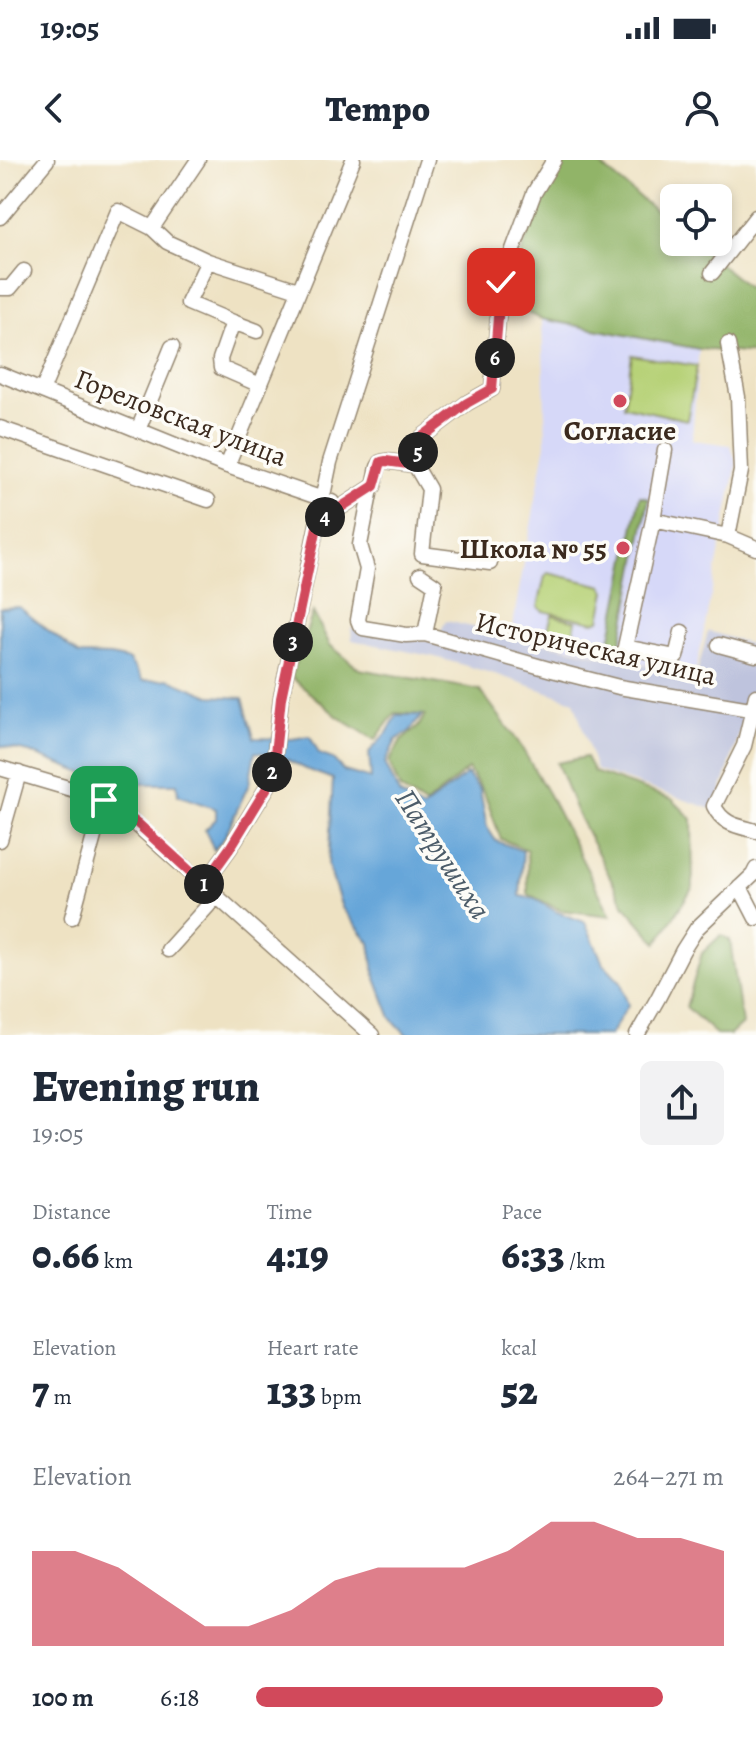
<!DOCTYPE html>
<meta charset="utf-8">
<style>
body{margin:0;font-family:Alegreya,serif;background:#f2f2f3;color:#1f2937;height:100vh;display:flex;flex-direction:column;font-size:30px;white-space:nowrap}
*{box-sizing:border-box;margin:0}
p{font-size:26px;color:#747a83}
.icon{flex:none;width:44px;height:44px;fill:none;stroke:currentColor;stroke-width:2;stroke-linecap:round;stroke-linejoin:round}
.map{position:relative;height:875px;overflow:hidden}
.sheet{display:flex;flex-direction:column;background:#fff;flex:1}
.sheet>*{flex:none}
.buttons{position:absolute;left:660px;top:24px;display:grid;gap:16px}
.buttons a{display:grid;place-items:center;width:72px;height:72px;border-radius:12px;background:#fff;box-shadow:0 4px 12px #0003;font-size:40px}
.pin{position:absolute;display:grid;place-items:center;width:68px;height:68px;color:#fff;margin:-34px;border-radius:16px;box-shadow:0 4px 12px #0006}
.km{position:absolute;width:40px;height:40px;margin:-20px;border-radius:50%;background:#222;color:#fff;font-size:22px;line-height:40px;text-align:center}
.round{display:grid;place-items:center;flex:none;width:84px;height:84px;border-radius:12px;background:#f2f2f3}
.summary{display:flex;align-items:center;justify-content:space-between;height:136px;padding:0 32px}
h1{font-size:44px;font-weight:800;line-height:60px}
.stats{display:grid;grid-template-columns:repeat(3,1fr);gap:12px;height:136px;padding:8px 32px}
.stats div{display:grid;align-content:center}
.stats b{font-size:40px;font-weight:800}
.stats small{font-size:22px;font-weight:400}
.stats p{font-size:22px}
.chart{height:224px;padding:16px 32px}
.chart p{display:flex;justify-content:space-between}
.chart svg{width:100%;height:144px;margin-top:8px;fill:#d1495b;opacity:.7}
ul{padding:0 32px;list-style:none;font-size:26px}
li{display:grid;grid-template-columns:128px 96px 1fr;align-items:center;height:60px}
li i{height:20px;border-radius:10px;background:#d1495b}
.status{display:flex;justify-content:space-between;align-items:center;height:56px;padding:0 40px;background:#fff;direction:ltr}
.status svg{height:22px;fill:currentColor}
header{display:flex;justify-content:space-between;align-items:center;height:104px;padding:0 32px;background:#fff;font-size:36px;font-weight:800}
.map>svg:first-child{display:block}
.built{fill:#d6d8f8}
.industrial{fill:#bec3dd}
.green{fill:#b7d278;stroke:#797e4b;stroke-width:2}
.forest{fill:#91b468;stroke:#666f43;stroke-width:2}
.water{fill:#66a6d9;stroke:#50687c;stroke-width:2}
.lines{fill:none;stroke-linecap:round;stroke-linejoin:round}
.minor-casing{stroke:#948670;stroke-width:17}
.minor{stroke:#fff;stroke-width:14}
.route-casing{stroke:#fff;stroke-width:16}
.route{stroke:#d1495b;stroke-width:10}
.poi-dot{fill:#d1495b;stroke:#fdfcf7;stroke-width:3}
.labels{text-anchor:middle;stroke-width:7;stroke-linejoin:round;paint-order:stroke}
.street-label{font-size:28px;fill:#3b2a1e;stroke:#fdfcf7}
.poi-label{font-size:28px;font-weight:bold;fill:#3b2a1e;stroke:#fdfcf7}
.water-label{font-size:30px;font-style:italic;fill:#4c5c69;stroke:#fdfcf7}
</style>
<div class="status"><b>19:05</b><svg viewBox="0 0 49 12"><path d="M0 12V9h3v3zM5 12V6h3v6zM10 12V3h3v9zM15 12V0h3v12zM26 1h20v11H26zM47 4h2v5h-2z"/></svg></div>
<header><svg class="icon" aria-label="back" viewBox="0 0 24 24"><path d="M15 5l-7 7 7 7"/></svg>Tempo<svg class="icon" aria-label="person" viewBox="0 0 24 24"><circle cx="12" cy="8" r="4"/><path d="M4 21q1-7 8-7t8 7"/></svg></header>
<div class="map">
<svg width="756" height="875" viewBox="0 0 756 875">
<rect width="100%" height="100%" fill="#fdfcf7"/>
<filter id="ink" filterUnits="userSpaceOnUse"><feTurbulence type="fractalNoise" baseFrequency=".0125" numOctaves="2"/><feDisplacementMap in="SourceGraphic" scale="16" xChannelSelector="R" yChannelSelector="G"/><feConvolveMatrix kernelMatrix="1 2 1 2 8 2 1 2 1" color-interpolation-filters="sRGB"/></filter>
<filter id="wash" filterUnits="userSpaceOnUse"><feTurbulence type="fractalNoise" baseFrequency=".006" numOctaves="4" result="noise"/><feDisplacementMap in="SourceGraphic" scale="32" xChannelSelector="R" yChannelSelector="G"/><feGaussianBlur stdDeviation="1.8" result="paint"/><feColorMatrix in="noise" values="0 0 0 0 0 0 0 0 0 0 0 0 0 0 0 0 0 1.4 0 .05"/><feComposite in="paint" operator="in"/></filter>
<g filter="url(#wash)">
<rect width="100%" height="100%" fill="#eee2c3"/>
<!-- built -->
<path class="built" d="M542,159L699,189L692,280L730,285L737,303L695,516L511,474L546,283Z"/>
<!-- industrial -->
<path class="industrial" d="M446,461L696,517L708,471L756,486V522L715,650L596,610L574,541L498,515L435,497L352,480L351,468L435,482Z"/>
<!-- green -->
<path class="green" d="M632,195L697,206L687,260L624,246Z
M548,413L603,426L606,431L600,460L594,462L543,451L538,447L545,416Z
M552,455L576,461L572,478L547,472Z"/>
<!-- forest -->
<path class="forest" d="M594,0L674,66V82H693L756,134V194L699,189L542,159L504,143L540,40L563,1Z
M640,336L649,338L621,483L610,481Z
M313,452L330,485L359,509L480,530L519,583L549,635L611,756L560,750L528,734L527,690L501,679L484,633L468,609L425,645L400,629L389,602L401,581L418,567L425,555L395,553L375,580L338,557L291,517Z
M586,597L594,612L672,639L692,659L693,727L657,783L625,746L577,653L557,603Z
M721,775L730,780L742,864L730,875H717L686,847L702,793Z"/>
<!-- water -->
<path class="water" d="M19,447L79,495L111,496L129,500L143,521L169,519L210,536L243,538L254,578L292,579L310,576L319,594L333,599L344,611L371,619L369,592L387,573L397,555H422L410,571L396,580L385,603L399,634L422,649L467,614L480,630L487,667L496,681L523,691L520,736L535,739L557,752L585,762L603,803L621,822L628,845L610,875H407L391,858L375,816L370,783L342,748L328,705L333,619L308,610L278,595L255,592L249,624L224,678L214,690L205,670L216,659V649L178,635L177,624H119L85,614L29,592L0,586V448Z"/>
</g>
<g filter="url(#ink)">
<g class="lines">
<!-- minor casing -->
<g class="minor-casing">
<path id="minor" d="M0,57L47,0
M152,68L198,0
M208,101L188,143L233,162L220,199L221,208L260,225
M712,113L756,57
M0,128H10L24,111
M233,162L257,171
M728,184L738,237L741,311L728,376
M0,214L227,306L332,342
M42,231L118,51L152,68L167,82L208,101L298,130
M0,268L208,340
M138,270L172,187
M665,290L653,360L625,487L676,497L682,472
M415,305L429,329L422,394L490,403
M227,306L353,0
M371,329L360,385L367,409L358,460L360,465L363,468L406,475L425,474L552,510L619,527L756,550
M653,360L728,376L756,388
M318,362L374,326L378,307L381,302L386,301L415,305L422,277L467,243L492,229L501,122L534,33L554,0
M420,415L435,425L425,474
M719,485L756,495
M756,536L744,586L714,646C723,665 738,666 756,671
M0,608L88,634L120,650L372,875
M0,680L19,613
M204,724L230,688L268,626L274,603L281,538L330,302L427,0
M740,727L756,758
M72,757L104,640
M168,790L216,737
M637,875L658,838L683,790L697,768L753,715L756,709"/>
</g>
<!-- minor -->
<use href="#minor" class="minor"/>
</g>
</g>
<g class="lines" filter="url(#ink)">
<!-- route casing -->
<g class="route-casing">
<path id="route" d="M104,640L137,663L204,724L230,688L268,626L274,603L281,538L318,362L374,326L381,302L386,301L415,305L422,277L467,243L492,229L501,122"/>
</g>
<!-- route -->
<use href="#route" class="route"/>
</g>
<!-- markers -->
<g class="poi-dot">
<circle cx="620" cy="241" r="8"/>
<circle cx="623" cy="388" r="8"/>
</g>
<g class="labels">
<!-- street labels -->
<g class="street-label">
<text transform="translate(181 257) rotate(21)" y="10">Гореловская улица</text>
<text transform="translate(596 488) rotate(13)" y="10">Историческая улица</text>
</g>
<!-- poi labels -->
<g class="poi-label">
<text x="620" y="280">Согласие</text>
<text x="607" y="398" text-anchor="end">Школа № 55</text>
</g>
<!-- water labels -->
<g class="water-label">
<text transform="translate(443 694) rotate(57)" y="10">Патрушиха</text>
</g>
</g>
</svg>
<div class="buttons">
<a><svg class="icon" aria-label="locate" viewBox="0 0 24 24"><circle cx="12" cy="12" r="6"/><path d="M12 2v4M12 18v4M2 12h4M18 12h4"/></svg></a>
</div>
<div class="pin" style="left:104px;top:640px;background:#1e9e55"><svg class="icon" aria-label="arrive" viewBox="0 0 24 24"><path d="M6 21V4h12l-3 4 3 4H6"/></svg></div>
<div class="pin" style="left:501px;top:122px;background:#d93025"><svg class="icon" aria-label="check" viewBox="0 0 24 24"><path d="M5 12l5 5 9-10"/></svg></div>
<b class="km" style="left:204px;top:724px">1</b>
<b class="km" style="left:272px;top:612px">2</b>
<b class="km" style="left:293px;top:482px">3</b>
<b class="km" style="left:325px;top:357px">4</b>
<b class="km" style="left:418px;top:292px">5</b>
<b class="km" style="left:495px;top:198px">6</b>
</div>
<section class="sheet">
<div class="summary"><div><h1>Evening run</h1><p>19:05</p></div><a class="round"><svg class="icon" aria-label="share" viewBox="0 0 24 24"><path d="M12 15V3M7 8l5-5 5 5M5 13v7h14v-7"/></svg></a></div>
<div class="stats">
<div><p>Distance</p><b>0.66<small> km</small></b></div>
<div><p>Time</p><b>4:19</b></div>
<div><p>Pace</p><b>6:33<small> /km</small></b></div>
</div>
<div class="stats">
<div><p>Elevation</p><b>7<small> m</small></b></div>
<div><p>Heart rate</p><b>133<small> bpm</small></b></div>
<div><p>kcal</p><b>52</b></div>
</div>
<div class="chart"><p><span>Elevation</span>264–271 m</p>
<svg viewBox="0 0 160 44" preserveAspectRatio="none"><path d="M0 44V15L10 15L20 20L30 29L40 38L50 38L60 33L70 24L80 20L90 20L100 20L110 15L120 6L130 6L140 11L150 11L160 15V44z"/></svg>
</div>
<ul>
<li><b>100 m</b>6:18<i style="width:87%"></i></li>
</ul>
</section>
